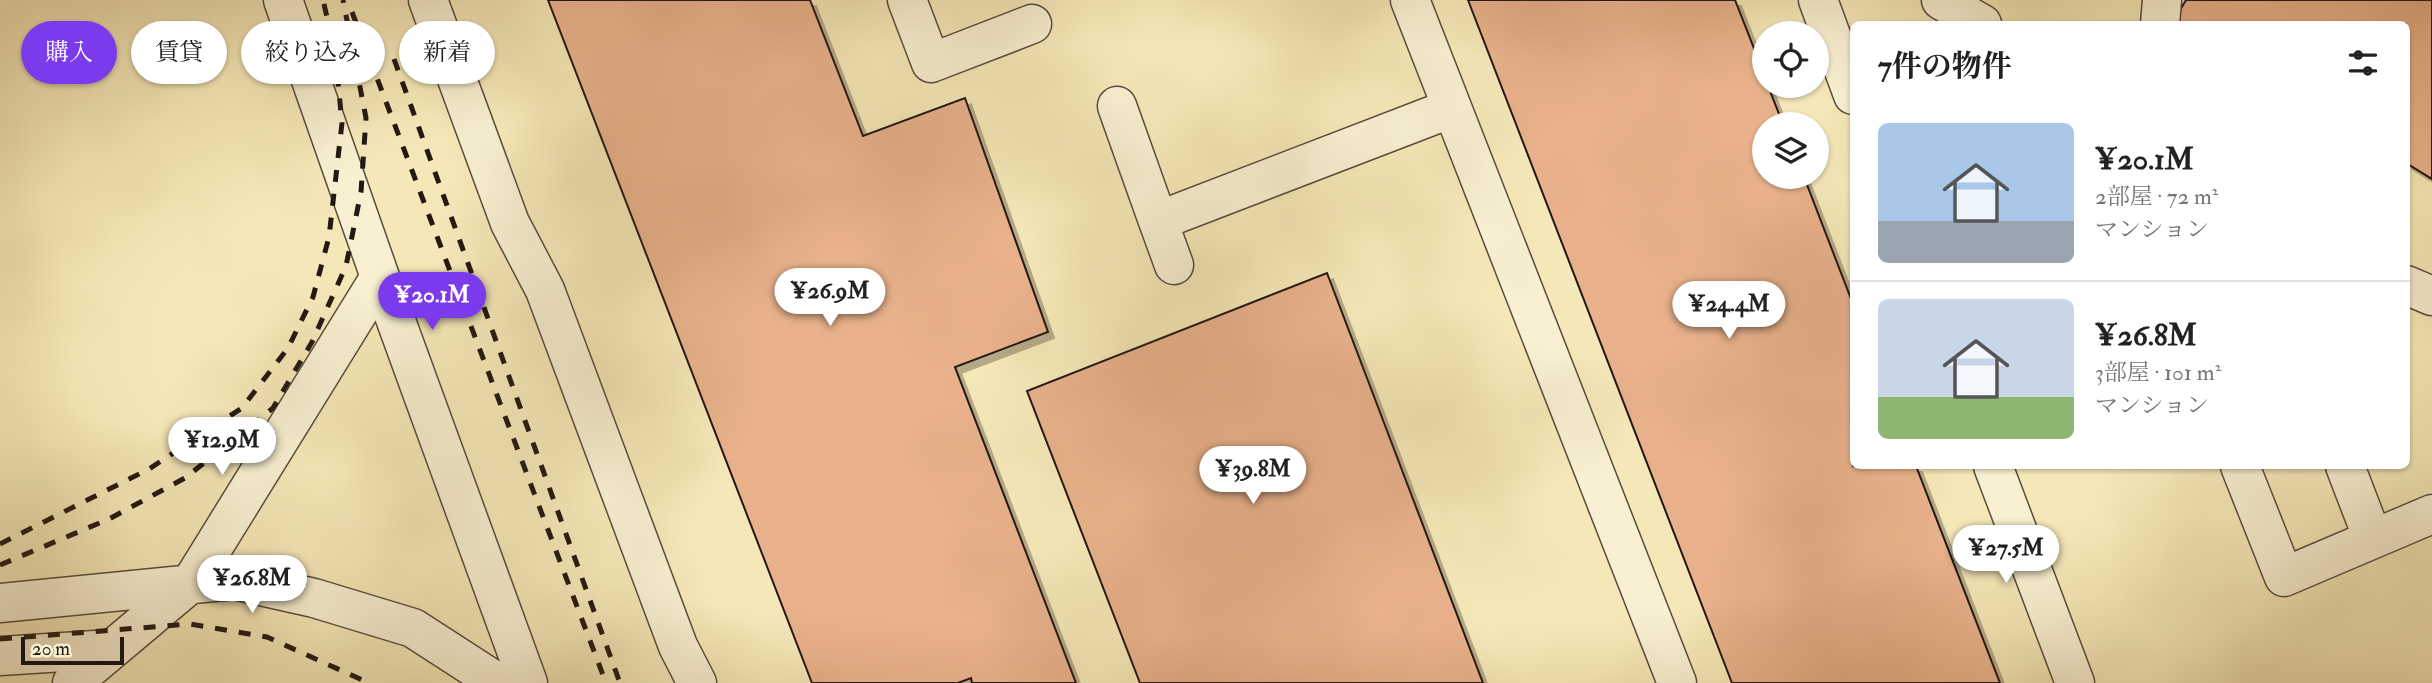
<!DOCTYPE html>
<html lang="ja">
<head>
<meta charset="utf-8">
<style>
	body { margin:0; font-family:"IM FELL Double Pica","Noto Serif JP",serif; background:#f2f2f2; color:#222; height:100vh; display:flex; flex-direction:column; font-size:26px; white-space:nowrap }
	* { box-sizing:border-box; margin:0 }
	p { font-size:23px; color:#767676 }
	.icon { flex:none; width:38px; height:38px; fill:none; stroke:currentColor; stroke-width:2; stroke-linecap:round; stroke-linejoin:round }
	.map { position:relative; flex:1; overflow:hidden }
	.sheet { position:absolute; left:1850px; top:21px; width:560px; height:448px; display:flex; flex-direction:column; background:#fff; border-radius:10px; box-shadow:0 2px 5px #0004 }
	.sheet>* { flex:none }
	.top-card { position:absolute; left:21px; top:21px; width:665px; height:63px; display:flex; gap:14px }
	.fabs { position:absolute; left:1752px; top:21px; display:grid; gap:14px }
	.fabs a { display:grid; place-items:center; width:77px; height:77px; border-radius:50%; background:#fff; box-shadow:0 2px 5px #0004; font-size:35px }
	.scale { position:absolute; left:21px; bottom:18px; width:103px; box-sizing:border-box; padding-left:7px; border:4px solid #231812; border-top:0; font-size:19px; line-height:24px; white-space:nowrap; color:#231812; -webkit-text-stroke:5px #f8f0d1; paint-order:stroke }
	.price { position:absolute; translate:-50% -60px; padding:0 16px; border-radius:24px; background:#fff; color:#222; font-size:23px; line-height:46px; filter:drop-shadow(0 2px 4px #0008) }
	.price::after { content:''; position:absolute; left:50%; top:42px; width:21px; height:16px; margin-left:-10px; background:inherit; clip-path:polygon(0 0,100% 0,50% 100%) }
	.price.current { background:#7c3aed; color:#fff }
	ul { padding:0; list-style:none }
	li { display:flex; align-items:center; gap:21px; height:175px; padding:0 28px }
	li+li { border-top:2px solid #e0e0e0 }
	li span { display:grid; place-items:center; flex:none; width:196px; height:140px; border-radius:10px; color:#555 }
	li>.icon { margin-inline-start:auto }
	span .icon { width:84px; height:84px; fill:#fffc; stroke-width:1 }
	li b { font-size:30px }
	h2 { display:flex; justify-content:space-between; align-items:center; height:84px; padding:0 28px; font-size:30px }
	.chip { padding:0 24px; border-radius:32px; background:#fff; box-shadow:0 2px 5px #0004; font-size:24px; line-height:63px }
	.chip.current { background:#7c3aed; color:#fff }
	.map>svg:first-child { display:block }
</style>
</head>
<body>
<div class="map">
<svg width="2432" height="683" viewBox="0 0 2432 683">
	<defs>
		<filter id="shadow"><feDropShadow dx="6" dy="6" stdDeviation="0" flood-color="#0004"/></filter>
	</defs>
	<rect width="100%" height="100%" fill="#f5e8b8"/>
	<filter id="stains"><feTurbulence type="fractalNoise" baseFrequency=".00286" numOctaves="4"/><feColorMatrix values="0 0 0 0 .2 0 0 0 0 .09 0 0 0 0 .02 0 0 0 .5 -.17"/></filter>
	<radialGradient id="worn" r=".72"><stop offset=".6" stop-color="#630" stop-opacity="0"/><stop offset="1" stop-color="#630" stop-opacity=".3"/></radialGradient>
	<!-- building -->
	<path fill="#e8b18b" stroke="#231812" stroke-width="2" filter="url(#shadow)" d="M548 0H810L863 136 965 98 1048 332 955 367 1076 683H972L971 678 958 683H812Z
		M1468 0H1735L1764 74V86H1768L1783 124H1764V177H1804L1853 304V466H1916L2000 683H1732Z
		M2186 0H2432V179L2406 163V24H2178L2173 22Z
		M1327 273 1483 683H1140L1027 391Z"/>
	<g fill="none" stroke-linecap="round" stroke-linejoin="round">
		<!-- minor casing -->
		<g stroke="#584c3c" stroke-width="41">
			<path id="minor" d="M283 0 380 277 528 683
				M428 0 510 223 545 290 678 646 697 683
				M907 0 931 63 1032 24
				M1410 0 1677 683
				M1818 0 1853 95
				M1941 0 1982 24
				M2160 24 2162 0
				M1117 106 1158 221 1452 108
				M1158 221 1174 265
				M2406 285 2432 296
				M1993 466 2075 683
				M2240 466 2284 577 2432 514
				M2345 466 2373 539
				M0 603 234 580 314 598 413 628 498 683
				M0 656 111 649
				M72 683 191 583 380 277"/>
		</g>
		<!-- minor -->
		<use href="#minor" stroke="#f8f0d1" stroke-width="38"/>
		<!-- rail -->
		<path stroke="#231812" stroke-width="5" stroke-dasharray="12 12" stroke-linecap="butt" d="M352 12 606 683
			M394 59 620 683
			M0 544 149 469 242 408 288 348 313 297 329 237 342 123 335 51 323 0
			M0 565 109 519 185 478 273 408 312 342 346 266 361 192 366 118 343 0
			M0 639 190 624 267 637 369 683"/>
	</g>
	<rect width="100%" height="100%" filter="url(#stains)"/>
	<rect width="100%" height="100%" fill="url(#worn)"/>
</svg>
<div class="fabs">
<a><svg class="icon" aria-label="locate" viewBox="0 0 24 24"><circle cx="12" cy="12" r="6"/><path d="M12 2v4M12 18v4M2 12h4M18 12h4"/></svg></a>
<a><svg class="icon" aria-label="layers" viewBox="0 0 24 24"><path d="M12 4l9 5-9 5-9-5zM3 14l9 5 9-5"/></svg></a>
</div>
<div class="scale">20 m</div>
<b class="price" style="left:830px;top:328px">¥26.9M</b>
<b class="price current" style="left:432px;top:332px">¥20.1M</b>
<b class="price" style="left:1729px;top:341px">¥24.4M</b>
<b class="price" style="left:222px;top:477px">¥12.9M</b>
<b class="price" style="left:1253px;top:506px">¥39.8M</b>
<b class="price" style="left:2006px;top:585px">¥27.5M</b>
<b class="price" style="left:252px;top:615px">¥26.8M</b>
<div class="top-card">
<a class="chip current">購入</a>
<a class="chip">賃貸</a>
<a class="chip">絞り込み</a>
<a class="chip">新着</a>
</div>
<section class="sheet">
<h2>7件の物件<svg class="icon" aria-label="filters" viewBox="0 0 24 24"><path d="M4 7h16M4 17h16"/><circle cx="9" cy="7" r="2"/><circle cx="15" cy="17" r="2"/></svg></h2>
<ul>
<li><span style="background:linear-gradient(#a9c7e8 70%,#9aa5b1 0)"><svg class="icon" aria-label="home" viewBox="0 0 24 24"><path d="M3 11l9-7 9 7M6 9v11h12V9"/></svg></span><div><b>¥20.1M</b><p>2部屋 · 72 m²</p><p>マンション</p></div></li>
<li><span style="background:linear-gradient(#c9d6e8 70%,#8fb573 0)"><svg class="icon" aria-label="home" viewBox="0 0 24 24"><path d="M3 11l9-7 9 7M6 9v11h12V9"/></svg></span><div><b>¥26.8M</b><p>3部屋 · 101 m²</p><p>マンション</p></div></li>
</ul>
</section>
</div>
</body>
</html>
